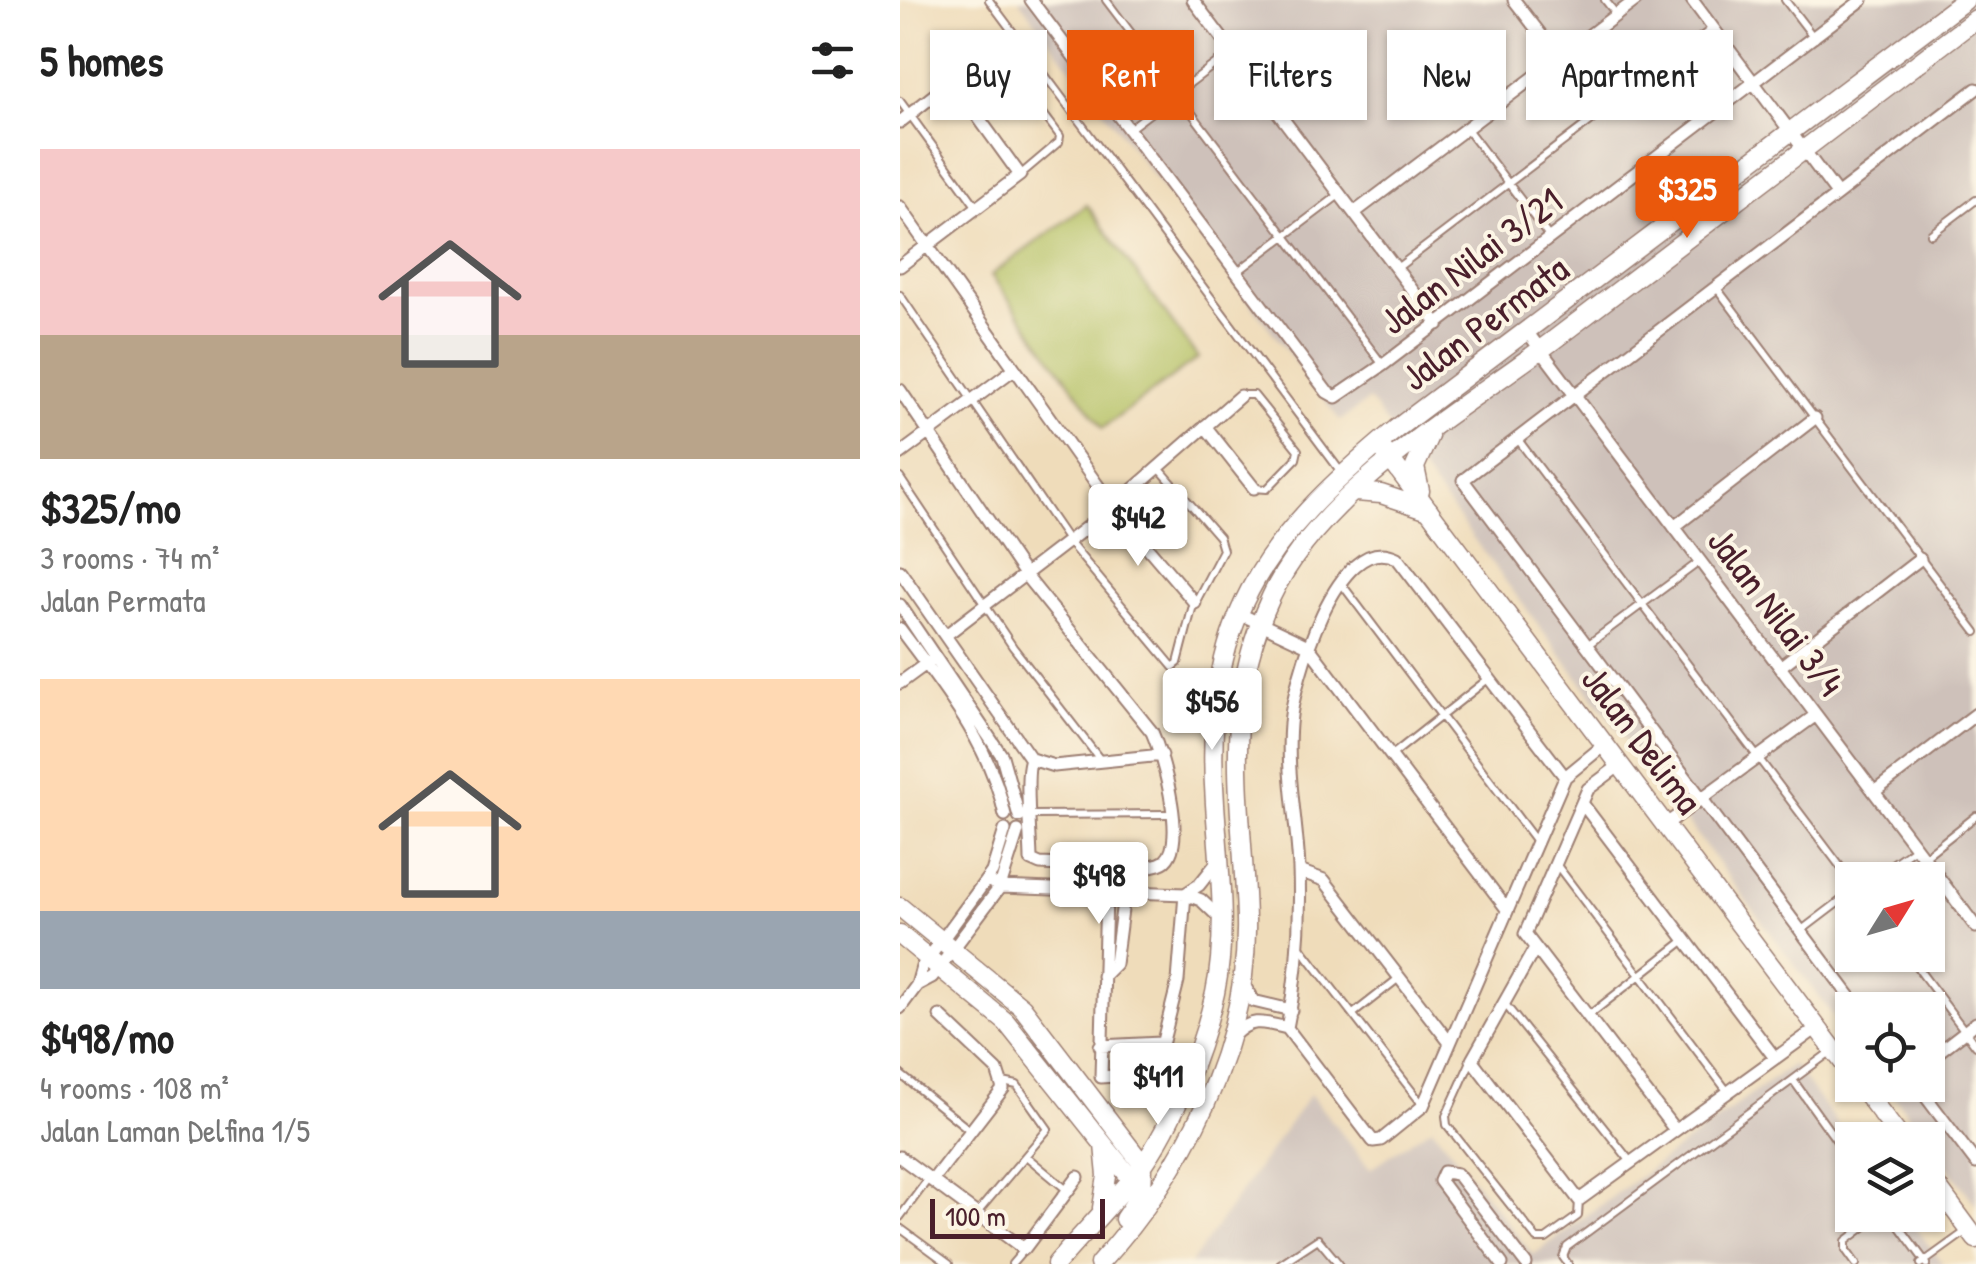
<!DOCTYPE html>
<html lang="en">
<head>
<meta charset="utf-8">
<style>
	body { margin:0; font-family:"Patrick Hand",sans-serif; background:#f6f6f6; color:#222; height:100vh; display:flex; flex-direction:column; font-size:38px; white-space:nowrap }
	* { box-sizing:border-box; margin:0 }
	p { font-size:32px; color:#767676 }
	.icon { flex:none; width:55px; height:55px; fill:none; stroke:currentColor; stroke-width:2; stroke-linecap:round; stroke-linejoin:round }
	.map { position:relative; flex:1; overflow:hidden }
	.side { display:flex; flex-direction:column; background:#fff; width:900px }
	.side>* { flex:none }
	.guide { position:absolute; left:30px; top:30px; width:895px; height:90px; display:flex; gap:20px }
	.needle { width:65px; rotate:53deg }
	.tools { position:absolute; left:935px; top:862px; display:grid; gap:20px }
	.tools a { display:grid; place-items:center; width:110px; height:110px; border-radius:0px; background:#fff; box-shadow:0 2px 8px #0004; font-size:50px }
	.scale { position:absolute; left:30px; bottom:25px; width:175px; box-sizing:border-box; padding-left:10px; border:5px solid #4a1f2b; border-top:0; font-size:28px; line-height:35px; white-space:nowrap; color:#4a1f2b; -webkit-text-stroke:8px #fcf5e5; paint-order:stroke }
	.price { position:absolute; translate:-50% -85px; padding:0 22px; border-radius:10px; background:#fff; color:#222; font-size:32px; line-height:65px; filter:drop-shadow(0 2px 5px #0008) }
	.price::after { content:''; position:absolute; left:50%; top:60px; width:30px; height:22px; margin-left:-15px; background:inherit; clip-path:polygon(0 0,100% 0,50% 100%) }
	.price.current { background:#ea580c; color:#fff }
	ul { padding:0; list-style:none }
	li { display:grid; align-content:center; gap:20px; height:530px; padding:0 40px }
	li span { display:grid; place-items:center; height:310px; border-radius:0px; color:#555 }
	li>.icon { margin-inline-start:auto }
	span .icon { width:180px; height:180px; fill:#fffc; stroke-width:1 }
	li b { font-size:42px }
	h2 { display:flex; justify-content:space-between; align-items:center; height:120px; padding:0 40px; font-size:42px }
	.chip { padding:0 35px; border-radius:0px; background:#fff; box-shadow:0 2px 8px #0004; font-size:35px; line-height:90px }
	.chip.current { background:#ea580c; color:#fff }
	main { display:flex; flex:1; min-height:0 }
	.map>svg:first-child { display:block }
</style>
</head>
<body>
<main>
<section class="side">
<h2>5 homes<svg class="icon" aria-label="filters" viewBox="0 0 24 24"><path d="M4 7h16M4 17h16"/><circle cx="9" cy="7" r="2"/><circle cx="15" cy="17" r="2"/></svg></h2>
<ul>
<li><span style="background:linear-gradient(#f6c9c9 60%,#b9a48a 0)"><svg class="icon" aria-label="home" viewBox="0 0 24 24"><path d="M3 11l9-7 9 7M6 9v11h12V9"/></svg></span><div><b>$325/mo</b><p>3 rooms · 74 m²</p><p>Jalan Permata</p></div></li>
<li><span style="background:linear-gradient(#ffd9b3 75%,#9aa5b1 0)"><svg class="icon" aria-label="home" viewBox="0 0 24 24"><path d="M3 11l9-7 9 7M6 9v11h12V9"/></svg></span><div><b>$498/mo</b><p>4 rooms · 108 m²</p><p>Jalan Laman Delfina 1/5</p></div></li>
</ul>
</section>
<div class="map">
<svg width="1076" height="1264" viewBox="0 0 1076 1264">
	<rect width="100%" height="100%" fill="#fcf5e5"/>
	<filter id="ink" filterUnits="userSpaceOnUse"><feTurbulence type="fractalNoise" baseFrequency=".01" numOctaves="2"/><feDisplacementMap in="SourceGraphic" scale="20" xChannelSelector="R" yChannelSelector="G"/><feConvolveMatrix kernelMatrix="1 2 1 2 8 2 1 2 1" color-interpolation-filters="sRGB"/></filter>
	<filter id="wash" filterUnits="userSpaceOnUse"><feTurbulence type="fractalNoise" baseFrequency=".0048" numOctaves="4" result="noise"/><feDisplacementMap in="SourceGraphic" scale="40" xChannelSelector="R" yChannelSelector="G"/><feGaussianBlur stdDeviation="2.25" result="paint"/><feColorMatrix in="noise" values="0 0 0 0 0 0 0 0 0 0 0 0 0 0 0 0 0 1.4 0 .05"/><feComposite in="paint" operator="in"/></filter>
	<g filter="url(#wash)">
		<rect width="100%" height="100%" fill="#efdcba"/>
		<!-- industrial -->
		<path fill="#cec1ba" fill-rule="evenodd" d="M119 0H1076V1205L986 1085H1028V1010H952V1041L469 400 440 421ZM952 880H1028V955H952Z
			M893 1064 952 1144V1215H1006L1043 1264H290L410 1094 470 1169 532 1127 633 1255Z"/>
		<!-- green -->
		<path fill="#b3c062" stroke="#7e7046" stroke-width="2.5" d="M187 205 298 358 203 428 91 275Z"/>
	</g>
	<g filter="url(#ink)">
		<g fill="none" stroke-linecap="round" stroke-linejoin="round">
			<!-- lane casing -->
			<g stroke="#9c7e72" stroke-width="10">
				<path id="lane" d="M89 0 441 472
					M206 0 483 365
					M705 0 716 14
					M885 0 915 39
					M53 80 95 49 160 136 159 142 120 175
					M0 101 76 206
					M229 129 331 52
					M567 129 650 238
					M1031 234 1076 200
					M497 268 813 28
					M337 272 439 195
					M816 287 1076 632
					M0 295 169 542 273 667 278 663 292 609 323 550 319 537 259 468
					M341 395H354L398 450 396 459 367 489 354 488
					M616 437 952 882
					M0 478 113 647 202 762
					M441 583 635 840
					M686 646 799 562
					M492 755 588 679
					M132 815 272 814
					M1024 857 1076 816
					M656 864 828 1092
					M969 880 1015 848
					M902 930 952 892
					M398 944 522 1104
					M1008 955 1076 1046
					M605 1004 731 1162
					M453 1014 499 978
					M688 1016 785 940
					M571 1061 546 1116 547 1125 637 1239H646L678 1216 679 1200
					M0 1074 72 1132
					M893 1080 952 1162
					M126 1156 167 1190
					M77 1213 148 1129 117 1085 103 1082
					M991 1215 1027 1264
					M0 1217 29 1178
					M0 1228 49 1264
					M112 1264 124 1250
					M380 1264 418 1239 439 1264
					M668 1264 663 1257 667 1247 933 1050
					M956 1264 946 1250V1241L980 1215
					M1021 1264 1068 1230"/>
			</g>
			<!-- street casing -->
			<g stroke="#9c7e72" stroke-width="15">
				<path id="street" d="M131 0 427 392 436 397 483 365 962 0
					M293 0 538 324
					M614 0 659 58
					M792 0 937 194
					M0 122 52 81 120 175 0 266
					M0 207 213 507 295 603
					M454 213 736 0
					M628 333 1076 927
					M0 390 126 576 252 732C262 755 292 855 259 864 228 873 174 865 140 864L131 860C131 839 124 773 131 759L154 766 262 755
					M305 426 354 488
					M0 454 114 369
					M774 527 915 418
					M0 571 131 759
					M0 605 102 756 119 816
					M338 613 408 646 606 908
					M0 629C43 687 90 743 105 815
					M46 635 213 507 340 396
					M880 667 1020 559
					M0 683 30 661
					M720 765 688 789 625 934 775 1130
					M665 777 497 558C437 528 393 683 390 724 386 772 397 821 399 869 401 921 397 977 387 1028L473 1141 481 1140 523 1106 665 777 704 745
					M974 792 1076 714
					M682 803 875 1058
					M765 825 916 715
					M399 871 424 880 550 1043
					M87 880 100 887 285 894 301 900 322 920
					M206 894 201 1077 255 1073 278 981 285 894
					M285 894 299 885 319 860
					M635 948 572 1060 679 1200 917 1028
					M203 976 215 964 224 894
					M342 981 353 1001 391 1010
					M17 985 32 977 100 887 118 831
					M0 1008 17 985 22 967 92 872 105 830
					M960 1010 563 480 1076 89
					M333 1036C351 1017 363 1022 387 1028
					M200 1046 261 1043
					M1028 1060 1076 1023
					M1017 1085 1076 1163
					M973 1102 995 1085
					M0 1157 124 1249 178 1177
					M32 1181 103 1089 97 1070 40 1016
					M602 1264 540 1181 544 1172 557 1174 626 1264"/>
			</g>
			<!-- secondary casing -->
			<g stroke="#9c7e72" stroke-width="21">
				<path id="secondary" d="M485 452 952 1074
					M520 491 515 467 529 436
					M456 492 481 494 529 510
					M0 907 122 1007 243 1165
					M0 935 106 1022 232 1180
					M960 1085 1002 1140
					M1028 1174 1076 1239
					M202 1208 207 1176 204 1145
					M224 1219 242 1192 243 1166
					M156 1264C181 1235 208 1208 232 1179 270 1135 302 1050 315 993 328 931 319 866 315 804 302 621 361 541 496 429L1065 0
					M199 1264C283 1172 349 1047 346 919 343 802 319 709 371 597 422 488 565 408 659 336 798 231 937 125 1076 19"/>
			</g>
			<!-- lane -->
			<use href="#lane" stroke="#fff" stroke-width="6"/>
			<!-- street -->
			<use href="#street" stroke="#fff" stroke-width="11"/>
			<!-- secondary -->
			<use href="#secondary" stroke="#fff" stroke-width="18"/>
		</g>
	</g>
	<g text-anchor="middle" stroke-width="8" stroke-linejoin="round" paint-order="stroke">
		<!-- street labels -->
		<g font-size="38" fill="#4a1f2b" stroke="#fcf5e5">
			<text transform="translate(571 261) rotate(-37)" y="13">Jalan Nilai 3/21</text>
			<text transform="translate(585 323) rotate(-37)" y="13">Jalan Permata</text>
			<text transform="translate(876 612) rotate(53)" y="13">Jalan Nilai 3/4</text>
			<text transform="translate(742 740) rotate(53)" y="13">Jalan Delima</text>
		</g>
	</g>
</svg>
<div class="tools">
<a><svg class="needle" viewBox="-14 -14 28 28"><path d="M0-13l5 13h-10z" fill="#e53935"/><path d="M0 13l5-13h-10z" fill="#767676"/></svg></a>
<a><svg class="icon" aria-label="locate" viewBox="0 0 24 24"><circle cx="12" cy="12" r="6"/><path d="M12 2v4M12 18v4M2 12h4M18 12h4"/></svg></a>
<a><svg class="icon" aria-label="layers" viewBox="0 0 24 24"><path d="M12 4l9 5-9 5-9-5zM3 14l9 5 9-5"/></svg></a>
</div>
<div class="scale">100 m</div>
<b class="price current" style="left:787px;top:241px">$325</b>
<b class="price" style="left:238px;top:569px">$442</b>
<b class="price" style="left:312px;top:753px">$456</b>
<b class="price" style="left:199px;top:927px">$498</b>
<b class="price" style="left:258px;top:1128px">$411</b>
<div class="guide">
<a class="chip">Buy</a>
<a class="chip current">Rent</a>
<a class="chip">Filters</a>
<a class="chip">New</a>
<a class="chip">Apartment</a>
</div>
</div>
</main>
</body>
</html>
